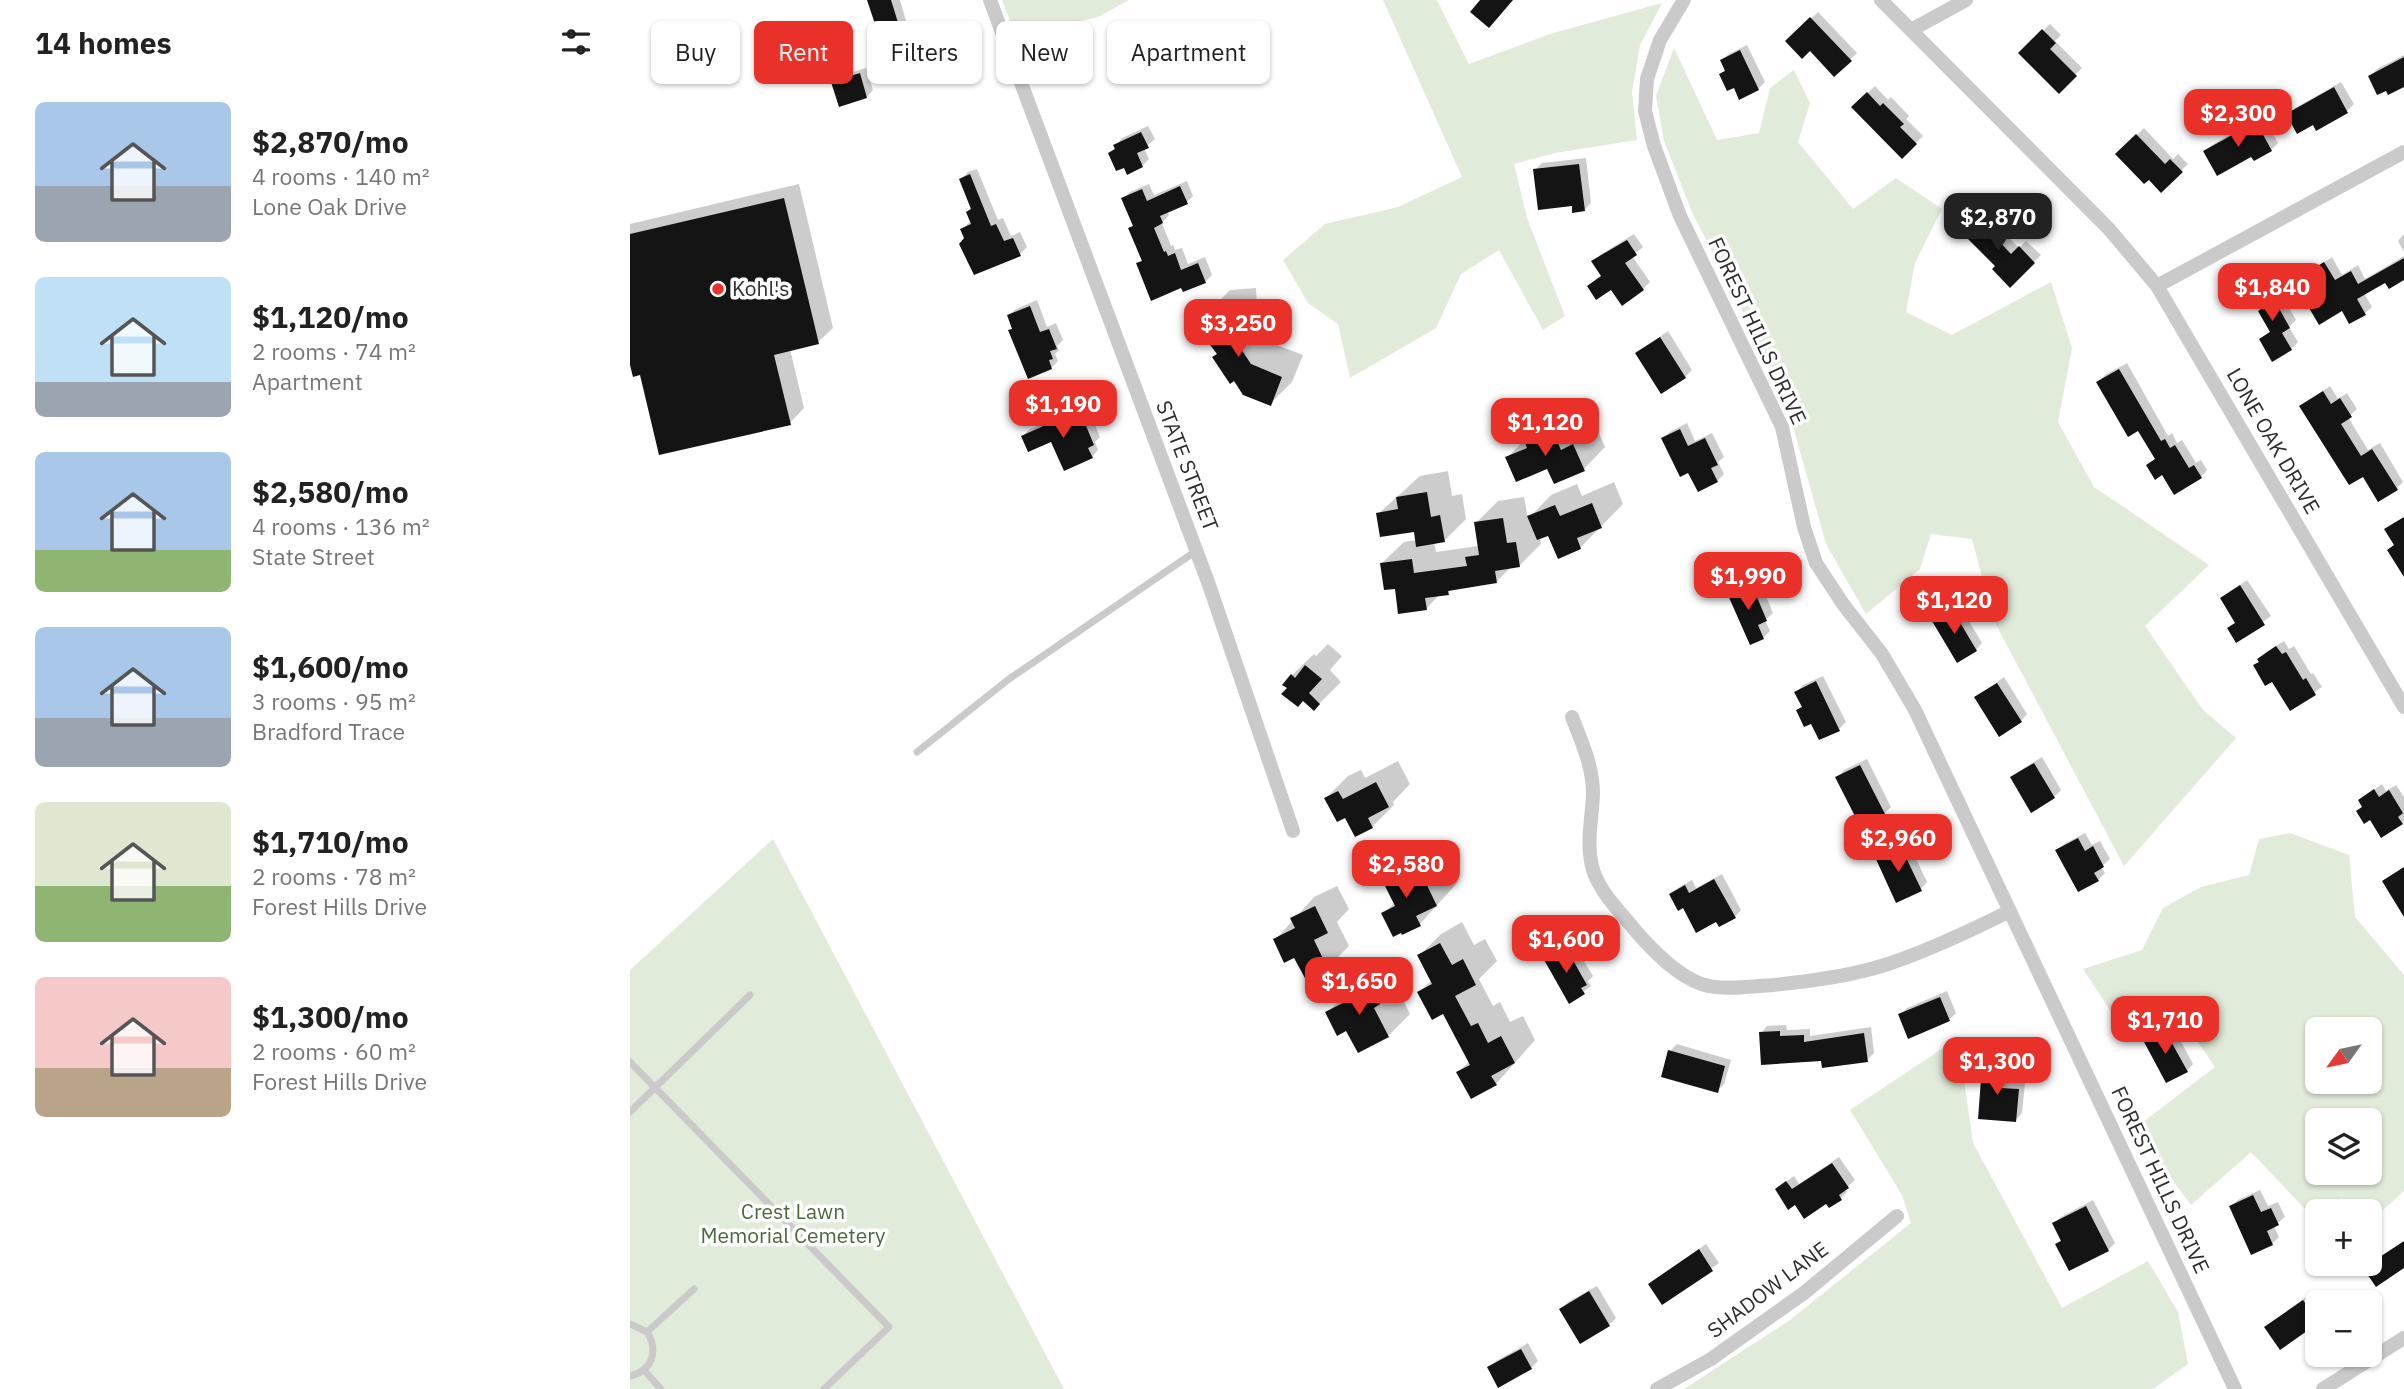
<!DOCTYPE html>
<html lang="en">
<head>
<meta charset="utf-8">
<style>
	body { margin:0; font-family:"IBM Plex Sans",sans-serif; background:#f2f2f2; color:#222; height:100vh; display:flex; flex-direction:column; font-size:26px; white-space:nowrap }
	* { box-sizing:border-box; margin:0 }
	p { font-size:23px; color:#767676 }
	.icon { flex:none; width:38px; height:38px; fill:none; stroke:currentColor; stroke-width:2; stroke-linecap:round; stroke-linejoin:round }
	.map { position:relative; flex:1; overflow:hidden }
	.details { display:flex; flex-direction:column; background:#fff; width:630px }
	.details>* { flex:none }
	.top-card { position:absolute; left:21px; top:21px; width:665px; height:63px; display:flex; gap:14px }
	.needle { width:46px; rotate:237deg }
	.controls { position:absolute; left:1675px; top:1017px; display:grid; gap:14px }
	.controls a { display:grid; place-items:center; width:77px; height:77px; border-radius:10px; background:#fff; box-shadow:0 2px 5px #0004; font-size:35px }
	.price { position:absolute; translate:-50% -60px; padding:0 16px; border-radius:14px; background:#ea3129; color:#fff; font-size:23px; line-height:46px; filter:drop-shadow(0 2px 4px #0008) }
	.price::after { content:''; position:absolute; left:50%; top:42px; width:21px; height:16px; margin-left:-10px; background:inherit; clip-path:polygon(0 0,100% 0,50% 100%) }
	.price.current { background:#222; color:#fff }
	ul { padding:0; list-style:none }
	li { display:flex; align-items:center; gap:21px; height:175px; padding:0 35px }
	li span { display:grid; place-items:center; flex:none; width:196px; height:140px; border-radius:10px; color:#555 }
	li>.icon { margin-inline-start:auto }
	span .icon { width:84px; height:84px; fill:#fffc; stroke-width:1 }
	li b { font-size:30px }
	h2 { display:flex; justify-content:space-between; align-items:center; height:84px; padding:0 35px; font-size:30px }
	.pill { padding:0 24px; border-radius:10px; background:#fff; box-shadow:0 2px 5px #0004; font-size:24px; line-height:63px }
	.pill.current { background:#ea3129; color:#fff }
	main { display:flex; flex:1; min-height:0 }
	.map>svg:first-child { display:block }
</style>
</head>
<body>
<main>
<section class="details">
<h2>14 homes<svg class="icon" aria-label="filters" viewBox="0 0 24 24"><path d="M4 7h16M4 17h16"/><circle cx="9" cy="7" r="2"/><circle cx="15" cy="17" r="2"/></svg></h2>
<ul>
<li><span style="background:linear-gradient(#a9c7e8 60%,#9aa5b1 0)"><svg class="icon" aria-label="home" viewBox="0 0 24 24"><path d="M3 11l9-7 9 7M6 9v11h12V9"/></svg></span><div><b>$2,870/mo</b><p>4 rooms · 140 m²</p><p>Lone Oak Drive</p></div></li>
<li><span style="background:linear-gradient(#bfe0f5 75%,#9aa5b1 0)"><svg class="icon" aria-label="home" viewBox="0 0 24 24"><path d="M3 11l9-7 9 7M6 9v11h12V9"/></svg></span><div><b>$1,120/mo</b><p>2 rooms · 74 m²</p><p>Apartment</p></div></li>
<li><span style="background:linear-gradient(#a9c7e8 70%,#8fb573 0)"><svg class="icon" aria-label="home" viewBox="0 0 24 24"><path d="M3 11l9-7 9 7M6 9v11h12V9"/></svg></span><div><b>$2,580/mo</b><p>4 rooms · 136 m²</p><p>State Street</p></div></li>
<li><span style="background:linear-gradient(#a9c7e8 65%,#9aa5b1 0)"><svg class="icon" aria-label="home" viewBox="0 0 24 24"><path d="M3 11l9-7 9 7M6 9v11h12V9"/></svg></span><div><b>$1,600/mo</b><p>3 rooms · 95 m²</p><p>Bradford Trace</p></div></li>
<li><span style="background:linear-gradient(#dfe7d0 60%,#8fb573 0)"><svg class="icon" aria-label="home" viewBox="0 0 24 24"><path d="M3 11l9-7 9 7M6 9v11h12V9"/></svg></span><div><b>$1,710/mo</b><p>2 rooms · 78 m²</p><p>Forest Hills Drive</p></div></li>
<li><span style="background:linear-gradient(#f6c9c9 65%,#b9a48a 0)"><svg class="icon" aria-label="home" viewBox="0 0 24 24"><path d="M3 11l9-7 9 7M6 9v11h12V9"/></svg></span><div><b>$1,300/mo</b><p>2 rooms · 60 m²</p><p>Forest Hills Drive</p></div></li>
</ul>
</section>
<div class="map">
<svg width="1774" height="1389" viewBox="0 0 1774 1389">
	<rect width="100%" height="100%" fill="#fff"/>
	<!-- green -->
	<path fill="#e1ebda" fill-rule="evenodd" d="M372 0H499L468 17 391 36 384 31Z
		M753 0H807L839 64 920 34 1032 3 1010 45 1002 92 1007 140 925 153 884 164 897 218 935 316 913 330 869 250 831 274 806 328 720 378 708 324 678 303 653 260 695 224 768 207 832 177Z
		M1044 48 1087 140 1129 133 1140 88 1164 70 1180 103 1168 142 1223 209 1266 178 1312 209 1285 263 1276 312 1322 335 1421 282 1442 348 1428 422 1464 487 1579 565 1515 626 1573 710 1606 738 1494 866 1363 619 1342 539 1301 534 1290 569 1236 614 1196 544 1154 394 1062 212 1034 141 1026 96Z
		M1660 833 1719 855 1725 917 1774 975V1191L1744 1218 1740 1216V1211H1732L1712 1198 1676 1210 1621 1152 1561 1205 1504 1129 1585 1067 1544 1007 1491 1027 1453 969 1512 950 1533 908 1571 887 1619 875 1629 839ZM1740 1029V1082H1687V1029ZM1740 1120V1172H1687V1120Z
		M143 839 434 1389H0V970Z
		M1328 1038 1343 1143 1432 1308 1518 1261 1548 1312 1558 1364 1523 1389H1054L1160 1320 1281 1223 1272 1195 1220 1110Z"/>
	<!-- shadow -->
	<path fill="#0003" d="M239 0H270L276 21 269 27Z
		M1188 12 1227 53 1204 75 1180 49 1157 41Z
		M1420 24 1431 35 1425 41 1452 68 1429 91 1391 53Z
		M1117 45 1135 82 1128 89 1110 97 1104 85 1091 74 1096 69 1092 60 1099 54Z
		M1774 55V85L1759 93 1740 76 1747 69Z
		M236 68 243 90 237 97 203 83 210 76Z
		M1711 82 1724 104 1717 111 1686 129 1683 123 1658 114 1665 108Z
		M1245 86 1258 100 1261 97 1279 116 1276 119 1293 136 1272 157 1224 107Z
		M1633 116 1648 143 1641 150 1622 154 1575 152 1582 145Z
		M518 126 525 139 514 148 519 159 512 166 495 165 480 154 492 138Z
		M1514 128 1543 159 1548 154 1558 164 1531 190 1519 178 1487 154Z
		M956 158 961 203 954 210 943 204 905 170 912 163Z
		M347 169 368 220 373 218 381 236 390 232 397 247 390 254 336 238 332 229 341 221 338 212 342 207 331 179 338 172Z
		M557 181 563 196 557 202 537 211 539 215 532 223 541 246 543 245 545 250 552 248 558 264 575 257 582 275 575 282 552 286 508 264 513 259 500 229 504 225 493 199 500 192 519 184 524 195Z
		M169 184 203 328 188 342 160 349 174 408 160 423 11 373 0 357V224Z
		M1352 210 1389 248 1396 241 1411 255 1380 285 1367 266 1332 230Z
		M1004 234 1013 247 1002 256 1020 282 1013 289 973 275 963 262 970 255Z
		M1774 234V252L1768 241Z
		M1774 256V278L1759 286 1756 281 1734 293 1742 307 1735 313 1677 301 1689 292 1678 273 1702 257 1712 275 1728 265 1735 279Z
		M1646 278 1655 293 1652 296 1666 320 1659 327 1668 342 1661 349 1631 339 1641 330 1633 309 1624 293Z
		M626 288 628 320 642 343 673 355 662 382 640 404 588 354 578 312 600 290Z
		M407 300 417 327 426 323 433 340 427 346 429 350 425 354 428 361 421 368 380 331 384 327 379 315 386 309Z
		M1038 331 1062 370 1055 377 1007 353Z
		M1497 363 1538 436 1542 433 1547 443 1552 440 1566 463 1571 460 1577 470 1571 477 1532 473 1518 465 1526 458 1509 428 1469 382 1475 375Z
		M1700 386 1708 399 1717 393 1727 409 1718 417 1738 450 1750 443 1773 482 1766 489 1671 406Z
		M942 405 953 429 965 424 975 447 954 469 918 466 877 458 917 416Z
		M452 407 456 418 461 415 470 437 465 442 468 450 462 457 422 440 393 436 400 429Z
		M1057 423 1065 441 1082 433 1094 457 1088 462 1094 474 1087 481 1059 470 1033 438 1040 432Z
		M818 471 822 496 832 494 836 519 814 541 804 542 806 552 848 546 846 523 868 501 894 497 898 519 921 495 947 484 952 496 984 482 993 504 950 548 919 533 910 537 911 544 889 566 881 567 866 582 823 588 818 593 810 594 796 609 766 587 752 563 774 542 787 540 785 530 748 514 790 476Z
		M1128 577 1143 613 1135 620 1140 631 1133 638 1099 593 1106 587Z
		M1617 580 1641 616 1607 640 1599 628 1607 621 1592 598Z
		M1329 604 1352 643 1346 650 1304 622Z
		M1654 641 1659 649 1664 646 1681 674 1683 673 1692 687 1661 709 1642 679 1625 666 1636 652Z
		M698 644 712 656 700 670 711 682 684 709 659 688 662 675 684 654 686 656Z
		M1193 676 1216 722 1209 729 1182 722 1168 711 1173 706 1167 692 1173 685Z
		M1374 677 1397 714 1391 721 1346 697Z
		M1412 757 1431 790 1424 797 1382 778 1389 771Z
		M1237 759 1261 807 1254 814 1208 777 1214 770Z
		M768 761 780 784 763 802 764 805 742 827 716 816 696 798 718 776 731 770 735 778Z
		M1752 784 1756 791 1766 785 1774 797V821L1772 823 1740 817 1728 811 1733 805 1730 800Z
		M1455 833 1462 845 1470 841 1480 859 1471 867 1475 873 1468 880 1428 851 1434 844Z
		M1277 840 1297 882 1291 889 1247 858 1254 851Z
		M799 842 807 858 814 855 828 882 790 924 754 913 765 902 752 876 774 854Z
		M1092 874 1111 910 1105 917 1087 919 1053 906 1041 894 1048 888 1062 880 1066 888Z
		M707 886 719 909 707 922 719 946 697 968 665 955 645 940 684 897Z
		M832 922 844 945 855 939 867 961 849 979 863 1006 870 1002 880 1022 893 1016 905 1040 866 1084 828 1072 840 1061 814 1012 789 992 802 980 789 956 811 934Z
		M937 943 942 952 947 950 963 976 958 981 961 986 940 1002 915 958Z
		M758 957 771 981 766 986 780 1014 758 1036 729 1051 717 1029 697 1013 717 993 715 989 737 967Z
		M1317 991 1326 1013 1319 1020 1270 1015 1277 1008Z
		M1541 1023 1563 1064 1557 1071 1515 1040 1522 1034Z
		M1156 1025 1157 1030 1180 1029V1036L1241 1027 1244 1053 1237 1060H1192L1131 1033 1137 1026Z
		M1047 1044 1101 1060 1094 1084 1087 1091 1040 1051Z
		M1361 1060 1378 1061 1376 1082 1395 1083 1392 1113 1386 1120 1354 1067Z
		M1209 1157 1225 1180 1215 1189 1217 1192 1211 1198 1197 1201 1174 1216 1154 1183 1164 1176 1169 1184Z
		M1630 1190 1638 1206 1648 1202 1655 1217 1644 1226 1649 1237 1642 1244 1601 1207 1608 1200Z
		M1463 1200 1485 1243 1478 1250 1427 1244 1432 1239 1424 1223 1431 1217Z
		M1076 1244 1089 1263 1033 1303 1020 1284Z
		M967 1286 986 1318 979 1325 931 1309 938 1302Z
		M1680 1294 1687 1304V1322L1636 1327Z
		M898 1343 908 1361 901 1368H859L866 1361Z"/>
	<!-- building -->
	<path fill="#141414" d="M237 0H261L270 29 249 36Z
		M850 0H883L859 28 840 12Z
		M1180 17 1222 61 1204 77 1180 51 1172 59 1155 41Z
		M1412 29 1426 43 1420 49 1447 76 1429 94 1388 53Z
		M1110 50 1129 90 1109 100 1104 88 1097 91 1089 74 1095 71 1090 60Z
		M1774 57V87L1758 95 1756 91 1747 95 1738 76Z
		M230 73 237 98 209 107 201 82Z
		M1704 87 1718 113 1686 131 1683 125 1667 134 1656 114Z
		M1237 92 1250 106 1253 103 1274 124 1270 127 1287 144 1272 159 1221 107Z
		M1626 122 1642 151 1624 161 1621 157 1587 176 1573 151Z
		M511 132 519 148 507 153 513 167 497 175 494 168 486 171 478 153 485 149 483 145Z
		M1506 134 1535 164 1540 159 1553 172 1531 193 1519 180 1514 184 1485 154Z
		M949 164 955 211 942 213V206L908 210 903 169Z
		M340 174 361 226 366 224 374 241 383 238 391 256 344 275 329 244 334 238 330 229 341 224 336 212 341 209 329 179Z
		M550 186 558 204 530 216 533 223 524 228 534 252 536 251 538 256 545 253 551 270 568 263 576 283 553 292 551 288 521 301 506 263 512 261 498 228 503 226 491 198 512 189 517 201Z
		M154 198 189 344 144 355 161 425 29 455 10 375 3 377 0 365V234Z
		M1344 215 1381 254 1389 246 1405 263 1380 288 1362 269 1365 266 1329 230Z
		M997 240 1007 255 995 263 1014 290 992 306 981 290 966 300 957 286 971 276 961 261Z
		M1774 258V280L1759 289 1755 283 1727 299 1736 315 1719 324 1712 311 1689 325 1675 301 1688 294 1676 273 1694 262 1705 280 1721 271 1728 284Z
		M1639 283 1650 301 1646 303 1660 328 1652 333 1662 350 1642 362 1629 339 1640 332 1628 311 1631 309 1622 293Z
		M400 306 410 332 419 329 427 349 420 351 423 359 419 360 422 369 398 379 378 330 382 329 377 315Z
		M604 309 607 343 621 364 652 377 641 406 613 395 604 381 600 384 582 357 587 354 578 342 576 311Z
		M1030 337 1056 378 1031 394 1005 353Z
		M1489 369 1531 441 1535 439 1540 448 1545 445 1559 468 1564 465 1572 478 1544 495 1532 475 1525 480 1516 465 1525 459 1508 431 1498 437 1466 382Z
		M1693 391 1701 404 1710 398 1722 417 1711 424 1731 456 1742 449 1768 490 1748 502 1733 477 1719 485 1669 406Z
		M445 412 449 423 454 421 464 445 458 448 463 458 434 471 421 442 398 452 391 436Z
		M920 426 931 450 943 444 955 471 924 484 917 469 886 482 875 457 897 448 893 438Z
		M1050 429 1058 446 1075 438 1088 465 1081 468 1088 482 1068 492 1058 473 1050 477 1031 438Z
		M797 492 801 517 810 515 815 542 786 547 784 532 750 537 746 513 768 509 766 497Z
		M962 503 972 528 947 538 951 549 928 559 918 536 907 540 897 516 925 505 930 516Z
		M1774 517V577L1757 550 1764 545 1754 529Z
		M873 518 877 543 886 542 890 567 865 571 867 583 818 591 819 595 795 598 797 610 768 614 765 589 754 590 750 563 782 559 784 573 837 566 835 557 849 555 844 522Z
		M1121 583 1137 621 1128 625 1134 639 1120 645 1097 593Z
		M1610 585 1635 625 1606 643 1597 628 1605 623 1590 598Z
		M1322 609 1347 651 1327 663 1302 621Z
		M1646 646 1652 654 1656 652 1673 680 1676 678 1686 695 1660 711 1642 682 1635 686 1623 665 1629 662 1627 659Z
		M675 665 692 679 679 693 690 704 684 711 673 701 668 707 651 694 657 688 652 685 661 674 665 678Z
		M1186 681 1210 731 1189 740 1181 724 1174 727 1166 710 1172 707 1164 692Z
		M1367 683 1392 722 1369 737 1344 697Z
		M1404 763 1425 798 1401 813 1380 777Z
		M1230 765 1256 816 1231 828 1205 777Z
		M746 782 759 807 738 818 743 828 725 837 715 818 707 822 694 798 708 791 713 799Z
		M1744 789 1749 797 1759 790 1773 813 1768 817 1773 824 1751 838 1740 820 1734 824 1726 811 1732 807 1728 800Z
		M1448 838 1455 851 1463 846 1474 867 1464 873 1469 881 1448 892 1425 850Z
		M1270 845 1292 891 1266 903 1245 857Z
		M777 862 785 879 792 875 807 906 786 916 791 926 772 935 771 933 763 937 751 913 765 906 750 876Z
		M1774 867V917L1752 881Z
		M1084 879 1106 918 1089 927 1086 922 1066 933 1053 908 1048 911 1039 894 1055 885 1059 893Z
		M685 906 698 933 684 940 698 969 676 980 664 958 654 963 643 939 665 928 660 918Z
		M810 943 822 965 833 959 846 985 825 996 841 1026 848 1023 858 1043 871 1036 885 1063 861 1076 867 1085 841 1099 826 1072 840 1065 813 1014 802 1020 787 992 802 984 787 955Z
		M930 948 935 958 940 955 957 985 951 988 955 994 939 1004 913 958Z
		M736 977 750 1004 744 1008 759 1037 728 1053 716 1031 707 1036 695 1012 719 1000 713 989Z
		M1310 997 1320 1021 1278 1039 1268 1014Z
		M1534 1029 1558 1072 1536 1083 1513 1040Z
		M1150 1031V1036L1174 1035V1042L1234 1033 1238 1062 1192 1068 1191 1061 1131 1065 1129 1032Z
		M1038 1050 1095 1066 1088 1093 1031 1077Z
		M1352 1066 1372 1067 1370 1088 1389 1089 1386 1122 1348 1119Z
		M1202 1163 1219 1188 1209 1195 1212 1200 1199 1208 1196 1204 1174 1219 1165 1205 1158 1210 1145 1189 1156 1181 1162 1189Z
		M1623 1195 1631 1212 1641 1208 1649 1225 1637 1231 1643 1245 1621 1255 1599 1206Z
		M1456 1206 1479 1251 1439 1271 1425 1244 1431 1241 1422 1223Z
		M1774 1241V1268L1746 1287 1733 1268Z
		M1069 1249 1083 1271 1032 1305 1018 1284Z
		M959 1291 980 1326 950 1344 929 1309Z
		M1673 1300 1687 1320V1324L1650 1350 1634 1327Z
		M891 1349 902 1369 868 1388 857 1367Z"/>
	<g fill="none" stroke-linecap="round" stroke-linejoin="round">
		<!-- lane -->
		<path stroke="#cacaca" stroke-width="7" d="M287 752 379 679 566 551
			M0 1062 259 1327 194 1389
			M0 1112 120 995
			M0 1324 17 1332C29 1351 22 1371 0 1376
			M17 1332 64 1289
			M14 1370 31 1389"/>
		<!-- street -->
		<path stroke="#cacaca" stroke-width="14" d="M360 0 578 582 663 831
			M1054 0 1030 40 1017 79 1015 111 1024 146 1050 216 1152 427 1174 527 1186 563 1213 604 1252 654 1285 710 1605 1389
			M1251 0 1479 229 1527 286 1774 707
			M1281 30 1336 0
			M1527 286 1774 152
			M942 717C952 743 963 766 963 794 962 820 955 847 964 873 972 894 990 912 1004 929 1021 949 1052 981 1079 986 1098 990 1123 986 1143 985 1181 981 1221 976 1258 964 1300 950 1340 931 1380 911
			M1027 1389 1081 1359 1174 1293 1267 1216
			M1693 1389 1774 1338"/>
	</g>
	<!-- markers -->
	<circle fill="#ea3129" stroke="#fff" stroke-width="2.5" cx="88" cy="289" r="7"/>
	<g text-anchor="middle" stroke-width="7" stroke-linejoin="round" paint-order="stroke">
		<!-- poi labels -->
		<g font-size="21" fill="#2d2d2d" stroke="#fff" text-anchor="start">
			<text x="102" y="296">Kohl's</text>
		</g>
		<!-- street labels -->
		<g font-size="21" fill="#2d2d2d" stroke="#fff">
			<text transform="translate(1127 331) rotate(65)" y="7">FOREST HILLS DRIVE</text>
			<text transform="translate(1643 441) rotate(60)" y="7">LONE OAK DRIVE</text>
			<text transform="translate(557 466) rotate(69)" y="7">STATE STREET</text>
			<text transform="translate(1530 1180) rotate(65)" y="7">FOREST HILLS DRIVE</text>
			<text transform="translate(1138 1290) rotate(-37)" y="7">SHADOW LANE</text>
		</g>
		<!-- park labels -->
		<g font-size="21" fill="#4a6939" stroke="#fff">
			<text x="163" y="1219">Crest Lawn<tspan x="163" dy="24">Memorial Cemetery</tspan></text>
		</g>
	</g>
</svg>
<div class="controls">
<a><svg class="needle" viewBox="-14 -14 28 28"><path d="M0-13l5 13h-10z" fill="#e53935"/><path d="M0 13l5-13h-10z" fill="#767676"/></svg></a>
<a><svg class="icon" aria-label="layers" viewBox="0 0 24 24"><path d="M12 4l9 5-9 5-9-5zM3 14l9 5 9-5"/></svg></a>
<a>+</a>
<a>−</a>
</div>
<b class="price" style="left:1608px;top:149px">$2,300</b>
<b class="price current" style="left:1368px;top:253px">$2,870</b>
<b class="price" style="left:1642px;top:323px">$1,840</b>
<b class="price" style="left:608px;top:359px">$3,250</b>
<b class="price" style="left:433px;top:440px">$1,190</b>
<b class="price" style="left:915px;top:458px">$1,120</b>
<b class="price" style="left:1118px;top:612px">$1,990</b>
<b class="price" style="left:1324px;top:636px">$1,120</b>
<b class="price" style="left:1268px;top:874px">$2,960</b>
<b class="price" style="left:776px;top:900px">$2,580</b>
<b class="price" style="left:936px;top:975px">$1,600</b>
<b class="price" style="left:729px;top:1017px">$1,650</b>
<b class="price" style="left:1535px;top:1056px">$1,710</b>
<b class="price" style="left:1367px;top:1097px">$1,300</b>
<div class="top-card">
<a class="pill">Buy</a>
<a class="pill current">Rent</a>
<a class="pill">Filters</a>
<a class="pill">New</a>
<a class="pill">Apartment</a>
</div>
</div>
</main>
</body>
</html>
